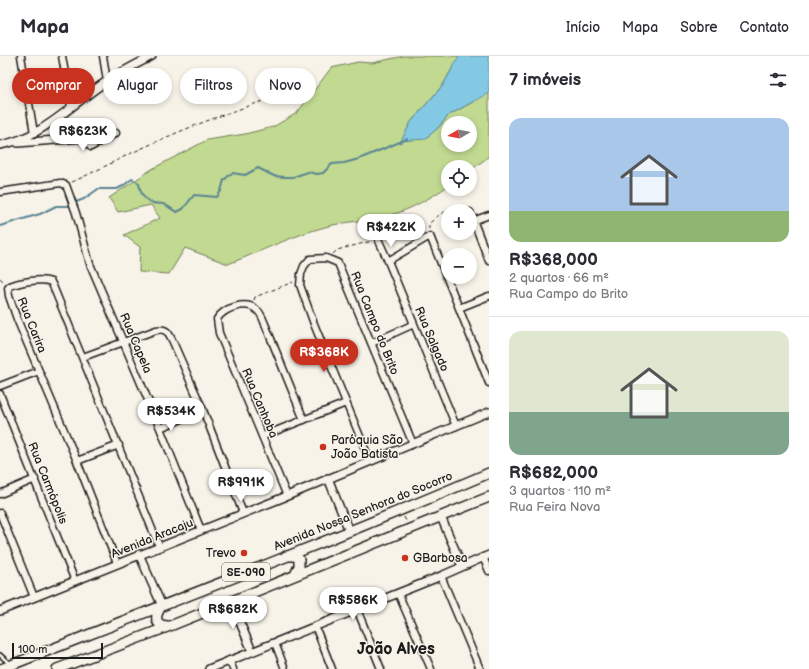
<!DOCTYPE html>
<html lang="pt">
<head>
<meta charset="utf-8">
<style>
	body { margin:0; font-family:"Balsamiq Sans",sans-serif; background:#f2f2f3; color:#2b2b33; height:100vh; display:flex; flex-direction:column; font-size:15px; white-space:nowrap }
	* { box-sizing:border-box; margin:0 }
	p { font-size:13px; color:#7c7c81 }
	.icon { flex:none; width:22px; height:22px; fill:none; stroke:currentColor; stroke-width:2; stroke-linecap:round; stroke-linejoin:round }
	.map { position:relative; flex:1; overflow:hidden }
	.drawer { display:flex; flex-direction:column; background:#fff; width:320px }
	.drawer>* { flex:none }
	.hud { position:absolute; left:12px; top:12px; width:380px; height:36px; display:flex; gap:8px }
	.needle { width:26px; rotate:260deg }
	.buttons { position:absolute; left:441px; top:60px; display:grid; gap:8px }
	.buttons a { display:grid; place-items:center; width:36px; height:36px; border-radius:50%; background:#fff; box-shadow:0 2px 6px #0003; font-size:20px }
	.scale { position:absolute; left:12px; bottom:10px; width:91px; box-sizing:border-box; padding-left:4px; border:2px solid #1c1c1c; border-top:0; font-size:11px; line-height:14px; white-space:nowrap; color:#1c1c1c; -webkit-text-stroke:3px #f7f3e8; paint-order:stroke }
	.price { position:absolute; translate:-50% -34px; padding:0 9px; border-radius:14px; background:#fff; color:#222; font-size:13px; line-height:26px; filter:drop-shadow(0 1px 2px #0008) }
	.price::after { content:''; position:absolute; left:50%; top:24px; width:12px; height:9px; margin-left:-6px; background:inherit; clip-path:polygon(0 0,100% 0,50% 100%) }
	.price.active { background:#c8321e; color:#fff }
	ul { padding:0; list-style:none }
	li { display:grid; align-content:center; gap:8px; height:212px; padding:0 20px }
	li+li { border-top:1px solid #e1e1e2 }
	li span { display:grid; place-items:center; height:124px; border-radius:12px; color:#555 }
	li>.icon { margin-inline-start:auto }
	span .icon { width:72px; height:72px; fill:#fffc; stroke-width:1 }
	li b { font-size:17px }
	h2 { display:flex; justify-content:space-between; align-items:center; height:48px; padding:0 20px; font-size:17px }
	.pill { padding:0 14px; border-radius:18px; background:#fff; box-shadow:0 2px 6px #0003; font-size:14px; line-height:36px }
	.pill.active { background:#c8321e; color:#fff }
	header { display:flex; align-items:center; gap:24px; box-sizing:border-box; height:56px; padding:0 20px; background:#fff; border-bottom:1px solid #e1e1e2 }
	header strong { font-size:19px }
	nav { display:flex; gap:22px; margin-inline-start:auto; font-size:14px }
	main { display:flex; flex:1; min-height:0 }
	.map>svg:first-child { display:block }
</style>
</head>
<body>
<header>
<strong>Mapa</strong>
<nav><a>Início</a><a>Mapa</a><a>Sobre</a><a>Contato</a></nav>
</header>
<main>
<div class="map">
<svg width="489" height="613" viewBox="0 0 489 613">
	<rect width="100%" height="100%" fill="#f7f3e8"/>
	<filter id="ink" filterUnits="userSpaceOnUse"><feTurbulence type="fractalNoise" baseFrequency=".025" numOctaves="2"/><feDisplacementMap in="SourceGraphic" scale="8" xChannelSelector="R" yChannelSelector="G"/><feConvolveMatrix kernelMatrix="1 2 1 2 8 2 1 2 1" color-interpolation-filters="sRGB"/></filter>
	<g filter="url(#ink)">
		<!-- green -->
		<path fill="#c1d990" stroke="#6e7a56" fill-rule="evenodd" d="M404 0H459L443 29 411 66 402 85 437 73 449 59 489 37V99L488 101 470 115V111H448V130C432 141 410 154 391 159 370 165 346 165 325 171 291 180 260 196 228 208L185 192 169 218 139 216 140 191 124 179 160 162 151 149 118 156 109 142 152 113 207 84 245 78 273 71 297 57 331 12 358 6 372 7ZM448 67H470V89H448Z"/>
		<!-- water -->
		<path fill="#83c9e4" stroke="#5a8494" d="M459 0H489V37L449 59 437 73 425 83 401 85 411 66 443 29Z"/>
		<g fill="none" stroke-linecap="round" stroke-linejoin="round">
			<!-- stream -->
			<path stroke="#5a8494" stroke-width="2" d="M76 146 84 143 98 133H117L123 130 132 123 139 127C140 136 143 144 153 147 156 148 160 147 163 148 167 149 172 154 177 156L183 153 194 139 217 141 221 135 224 124 232 117 245 119 258 112 274 120 285 121H293L308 116 317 118 323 117 332 108 344 107 359 103 407 83
				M0 170 40 158 56 150H69"/>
			<!-- service casing -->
			<g stroke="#1c1c1c" stroke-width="6">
				<path id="service" d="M0 599 10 608"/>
			</g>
			<!-- minor casing -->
			<g stroke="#1c1c1c" stroke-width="9">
				<path id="minor" d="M21 0 34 77
					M62 0 71 51
					M103 0 107 25
					M59 61 91 91 116 77
					M0 136 54 128 60 127 66 129 76 157 90 208 160 372 201 474
					M470 156 489 205
					M473 165 489 159
					M379 185 388 205
					M459 252 489 240
					M372 287 414 268
					M83 301 156 274C167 272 169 277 173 286L203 354 243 457
					M0 330 39 315
					M0 338 75 525
					M456 370 388 205 430 180 489 327
					M160 372 203 354
					M263 380 346 347
					M77 405 119 389
					M370 405 314 268 300 229 301 218 304 210 310 203 326 202 338 207 413 388
					M0 438 35 423
					M287 440 219 277 217 263C224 252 246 244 257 254 261 257 263 263 265 268L304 364
					M0 457 34 541
					M483 501 489 515
					M117 507 77 405 17 263 9 240 8 232 10 230C20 226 41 222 51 226L53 230 159 490
					M441 520 480 613
					M398 537 431 613
					M357 553 381 613
					M315 570 332 613
					M275 587 285 613
					M229 604 233 613"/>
			</g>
			<!-- tertiary casing -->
			<g stroke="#1c1c1c" stroke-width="10">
				<path id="tertiary" d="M18 87 81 82
					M0 89C42 82 73 47 107 25 121 16 137 8 152 0
					M328 422 349 475
					M441 461 462 510
					M139 498 162 550
					M231 545 252 595
					M0 555 287 440 489 356
					M209 613 441 520 489 499"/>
			</g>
			<!-- primary casing -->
			<g stroke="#1c1c1c" stroke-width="12">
				<path id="primary" d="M286 500H295L299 503V510L295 519
					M161 551C154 561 155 570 168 570
					M1 613C164 549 328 486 489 417
					M57 613 170 570 489 441"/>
			</g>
			<!-- path -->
			<path stroke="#1c1c1c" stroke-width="1" stroke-dasharray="4 3" stroke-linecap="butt" d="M72 126C97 115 122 101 147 90 196 67 248 50 299 33
				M429 173V168C437 159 454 148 466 150
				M333 198 337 194 372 185
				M0 222 4 226
				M254 244 255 241 293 226
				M404 461 407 467"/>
			<!-- service -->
			<use href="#service" stroke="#f7f3e8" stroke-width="3"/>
			<!-- minor -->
			<use href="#minor" stroke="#f7f3e8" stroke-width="6"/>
			<!-- tertiary -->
			<use href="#tertiary" stroke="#f7f3e8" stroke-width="7"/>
			<!-- primary -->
			<use href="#primary" stroke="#f7f3e8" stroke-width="9"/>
		</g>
	</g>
	<!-- markers -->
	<g fill="#c8321e" stroke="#f7f3e8" stroke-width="1.5">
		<circle cx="323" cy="391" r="4"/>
		<circle cx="244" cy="497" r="4"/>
		<circle cx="405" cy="502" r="4"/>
	</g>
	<g text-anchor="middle" stroke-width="3" stroke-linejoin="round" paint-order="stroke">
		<!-- shield labels -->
		<rect fill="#f7f3e8" stroke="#5e5c59" stroke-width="1" x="222" y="507" width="48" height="18" rx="3"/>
		<g font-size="11" font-weight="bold" fill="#1c1c1c">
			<text x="246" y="520">SE-090</text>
		</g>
		<!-- street labels -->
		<g font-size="12" fill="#1c1c1c" stroke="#f7f3e8">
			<text transform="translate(375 267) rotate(68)" y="4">Rua Campo do Brito</text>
			<text transform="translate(32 269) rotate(68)" y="4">Rua Carira</text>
			<text transform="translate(432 283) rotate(67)" y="4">Rua Salgado</text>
			<text transform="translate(136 287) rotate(67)" y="4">Rua Capela</text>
			<text transform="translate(260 347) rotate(67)" y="4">Rua Canhoba</text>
			<text transform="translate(48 427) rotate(68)" y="4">Rua Carmópolis</text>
			<text transform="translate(363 455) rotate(-22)" y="4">Avenida Nossa Senhora do Socorro</text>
			<text transform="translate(152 482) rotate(-22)" y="4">Avenida Aracaju</text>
		</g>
		<!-- poi labels -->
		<g font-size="12" fill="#1c1c1c" stroke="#f7f3e8" text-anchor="start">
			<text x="331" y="388">Paróquia São<tspan x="331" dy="14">João Batista</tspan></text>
			<text x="236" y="501" text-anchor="end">Trevo</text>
			<text x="413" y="506">GBarbosa</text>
		</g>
		<!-- district labels -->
		<g font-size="16" font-weight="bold" fill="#1c1c1c" stroke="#f7f3e8">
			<text x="396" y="598">João Alves</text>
		</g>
	</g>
</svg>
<div class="buttons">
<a><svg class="needle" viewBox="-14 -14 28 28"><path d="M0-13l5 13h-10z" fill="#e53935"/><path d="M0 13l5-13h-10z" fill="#7c7c81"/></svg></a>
<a><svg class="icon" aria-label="locate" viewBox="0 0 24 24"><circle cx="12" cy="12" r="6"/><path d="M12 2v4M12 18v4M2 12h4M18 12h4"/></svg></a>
<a>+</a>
<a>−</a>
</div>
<div class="scale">100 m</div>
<b class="price" style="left:83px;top:96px">R$623K</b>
<b class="price" style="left:391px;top:192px">R$422K</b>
<b class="price active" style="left:324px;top:317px">R$368K</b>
<b class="price" style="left:171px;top:376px">R$534K</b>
<b class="price" style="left:241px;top:447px">R$991K</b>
<b class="price" style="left:353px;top:565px">R$586K</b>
<b class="price" style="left:233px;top:574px">R$682K</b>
<div class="hud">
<a class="pill active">Comprar</a>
<a class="pill">Alugar</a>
<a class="pill">Filtros</a>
<a class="pill">Novo</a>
</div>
</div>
<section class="drawer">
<h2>7 imóveis<svg class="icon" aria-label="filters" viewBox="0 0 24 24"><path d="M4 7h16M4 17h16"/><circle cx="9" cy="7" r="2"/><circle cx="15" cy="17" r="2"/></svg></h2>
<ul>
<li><span style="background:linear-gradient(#a9c7e8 75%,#8fb573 0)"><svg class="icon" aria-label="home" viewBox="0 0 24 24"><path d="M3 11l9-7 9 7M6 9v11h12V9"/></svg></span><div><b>R$368,000</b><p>2 quartos · 66 m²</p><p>Rua Campo do Brito</p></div></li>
<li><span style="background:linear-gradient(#dfe7d0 65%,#7fa58c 0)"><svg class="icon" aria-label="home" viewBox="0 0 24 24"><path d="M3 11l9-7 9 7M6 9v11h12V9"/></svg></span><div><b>R$682,000</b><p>3 quartos · 110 m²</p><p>Rua Feira Nova</p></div></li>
</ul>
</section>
</main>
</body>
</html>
